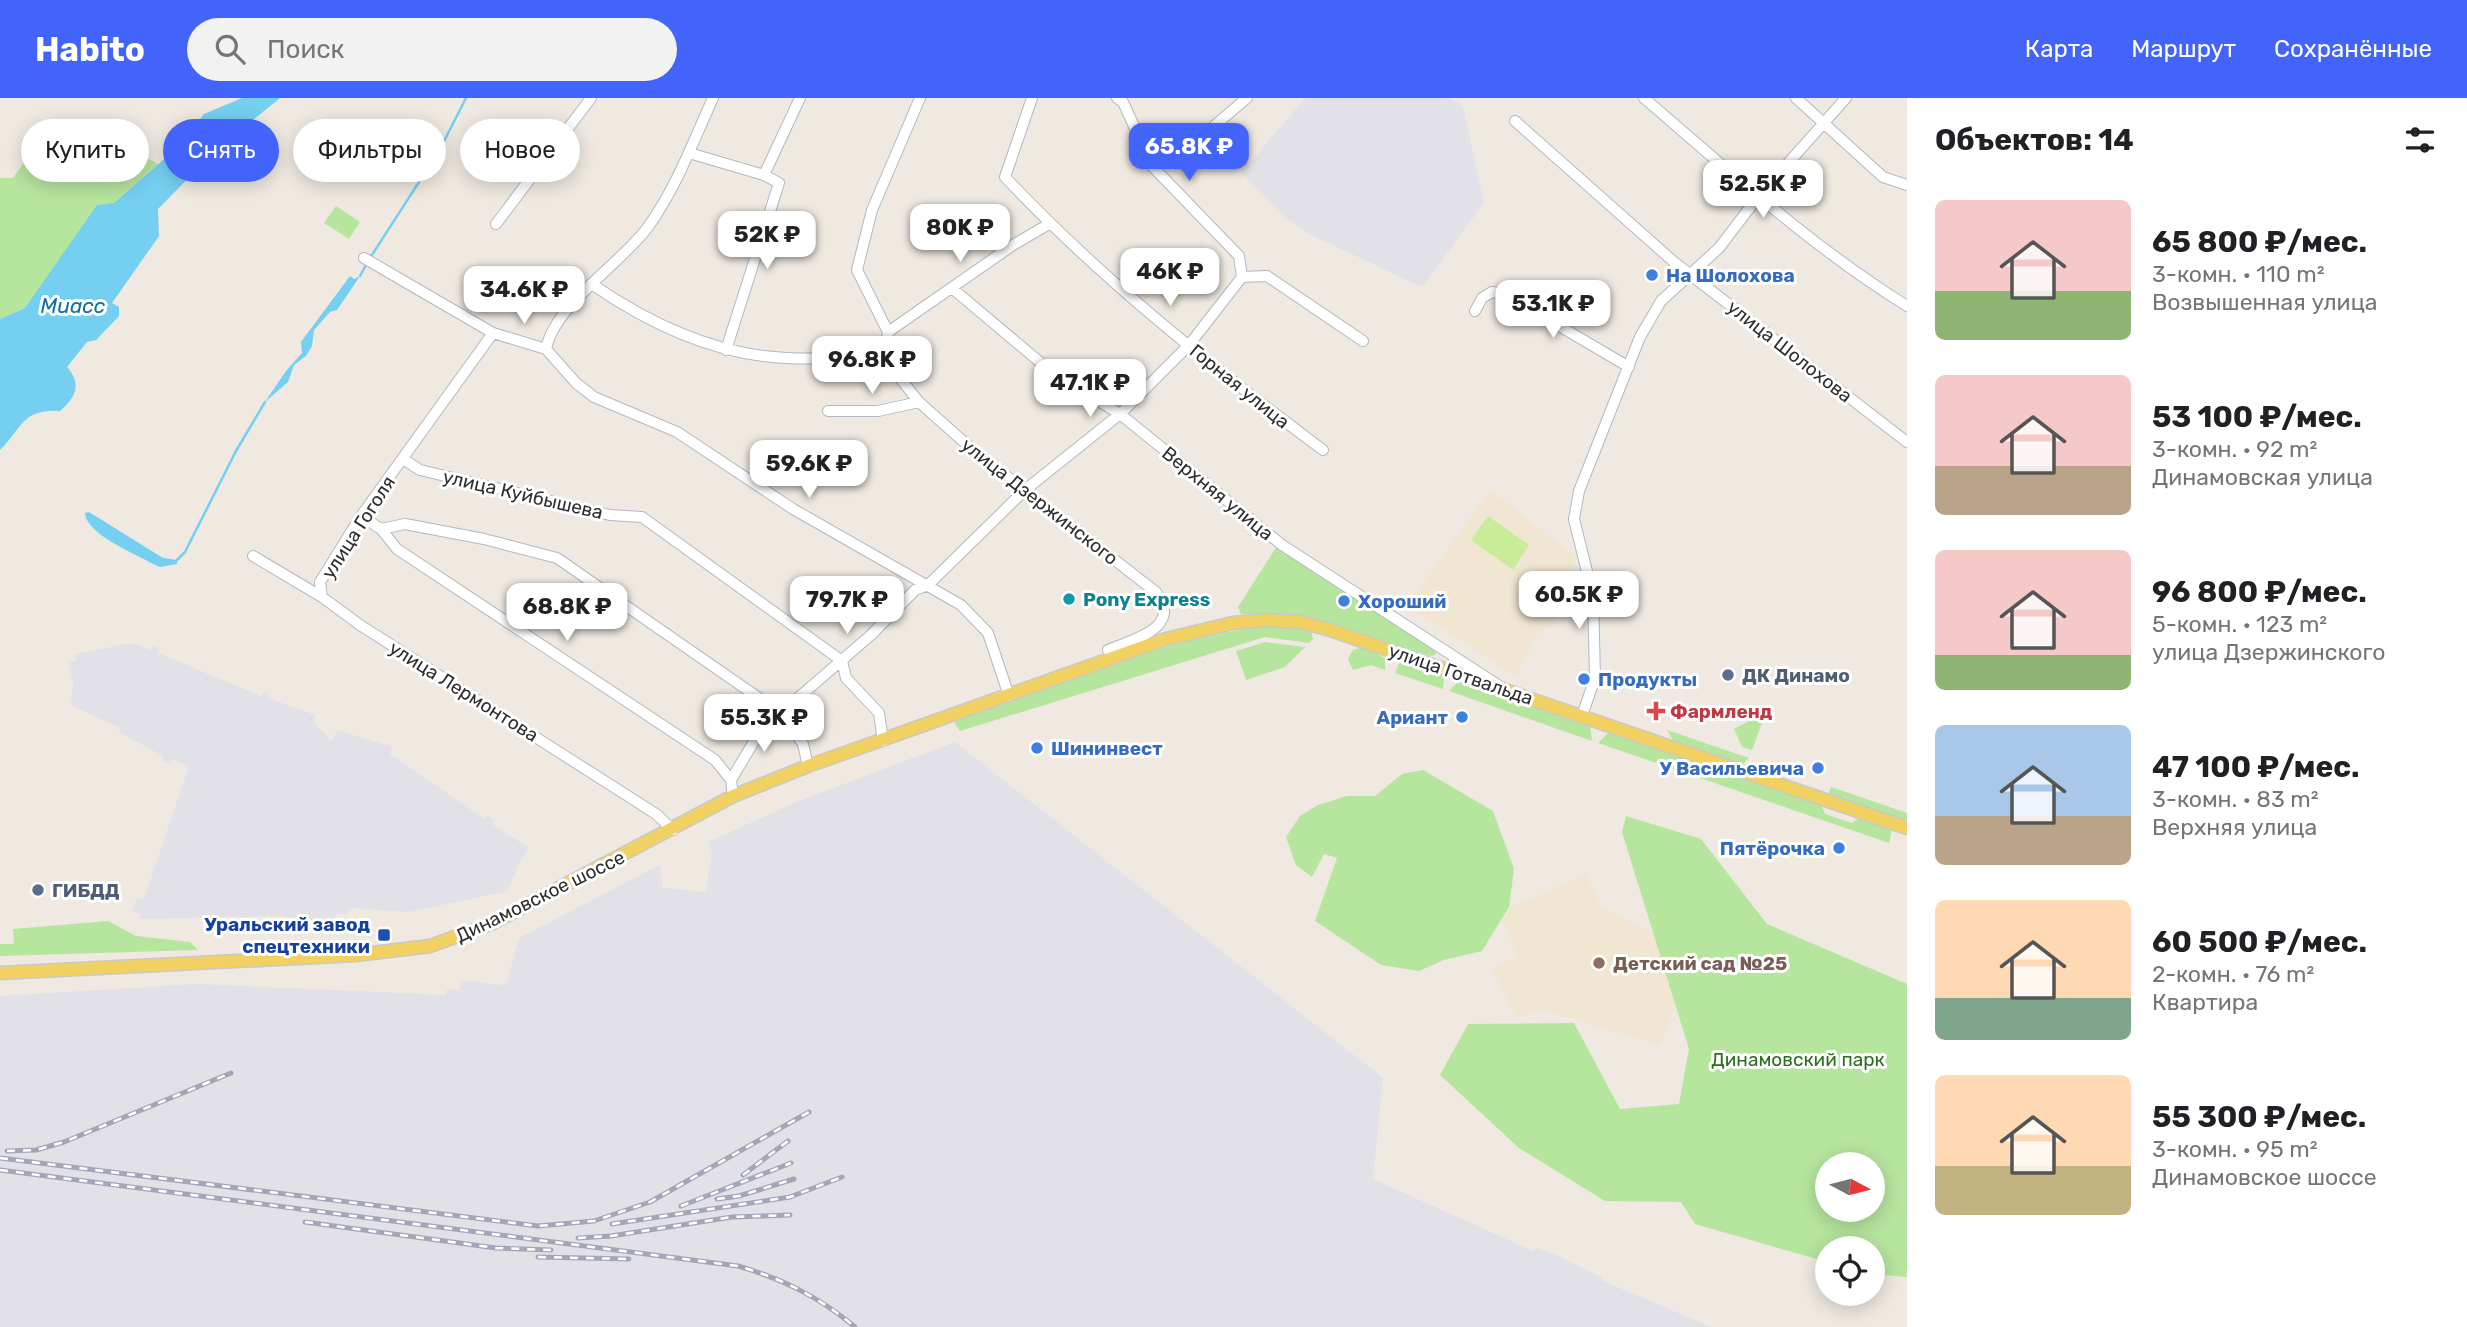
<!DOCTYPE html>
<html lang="ru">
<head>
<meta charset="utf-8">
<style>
	body { margin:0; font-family:Rubik,sans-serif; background:#f2f2f2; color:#202124; height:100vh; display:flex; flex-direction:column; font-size:26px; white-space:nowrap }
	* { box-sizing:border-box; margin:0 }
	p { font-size:23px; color:#757577 }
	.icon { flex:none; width:38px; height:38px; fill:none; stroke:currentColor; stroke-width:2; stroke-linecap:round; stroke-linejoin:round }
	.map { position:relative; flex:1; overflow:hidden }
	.side { display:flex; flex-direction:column; background:#fff; width:560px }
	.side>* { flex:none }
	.hud { position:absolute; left:21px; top:21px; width:665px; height:63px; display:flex; gap:14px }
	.needle { width:46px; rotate:97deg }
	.buttons { position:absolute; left:1815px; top:1054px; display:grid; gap:14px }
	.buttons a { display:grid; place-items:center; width:70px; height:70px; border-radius:50%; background:#fff; box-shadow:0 4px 18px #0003; font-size:35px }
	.price { position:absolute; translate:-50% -60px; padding:0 16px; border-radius:14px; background:#fff; color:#222; font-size:23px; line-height:46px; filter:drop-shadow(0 2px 4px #0008) }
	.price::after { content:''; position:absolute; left:50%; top:42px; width:21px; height:16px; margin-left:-10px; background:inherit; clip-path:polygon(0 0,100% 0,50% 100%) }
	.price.on { background:#4264fb; color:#fff }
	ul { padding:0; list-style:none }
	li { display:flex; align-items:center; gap:21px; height:175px; padding:0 28px }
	li span { display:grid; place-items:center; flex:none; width:196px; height:140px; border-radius:10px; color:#555 }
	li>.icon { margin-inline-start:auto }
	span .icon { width:84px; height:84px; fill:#fffc; stroke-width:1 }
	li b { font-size:30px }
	h2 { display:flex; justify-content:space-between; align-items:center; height:84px; padding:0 28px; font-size:30px }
	.tag { padding:0 24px; border-radius:32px; background:#fff; box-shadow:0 4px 18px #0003; font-size:24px; line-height:63px }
	.tag.on { background:#4264fb; color:#fff }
	header { display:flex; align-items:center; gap:42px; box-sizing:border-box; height:98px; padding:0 35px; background:#4264fb; color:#fff }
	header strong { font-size:33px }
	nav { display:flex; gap:38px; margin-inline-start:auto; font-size:24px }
	.search { width:490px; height:63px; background:#f2f2f2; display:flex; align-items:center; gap:18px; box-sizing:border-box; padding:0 24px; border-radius:38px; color:#757577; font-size:26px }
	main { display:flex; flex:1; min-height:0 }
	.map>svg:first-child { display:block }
</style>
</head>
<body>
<header>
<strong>Habito</strong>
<div class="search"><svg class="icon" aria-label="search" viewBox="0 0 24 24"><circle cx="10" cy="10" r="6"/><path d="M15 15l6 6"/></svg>Поиск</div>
<nav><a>Карта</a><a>Маршрут</a><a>Сохранённые</a></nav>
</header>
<main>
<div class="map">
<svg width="1907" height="1229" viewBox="0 0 1907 1229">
	<rect width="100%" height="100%" fill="#efe9e1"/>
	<!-- industrial -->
	<path fill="#e3e1e8" d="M1305 0H1450L1463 8 1484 105 1422 189 1309 136 1287 120 1241 75Z
		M132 545 151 552 153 548 160 551 158 555 261 598 264 593 269 596 268 600 315 617 313 624 332 643 337 632 392 649 390 656 484 721 488 717 496 723 493 727 529 750 519 765 508 793 409 814 348 810 347 817 337 815 331 831 310 829 283 818 140 821V816L132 814 137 799 144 801 189 668 173 661 171 666 162 663 163 658 119 634 120 630 71 607 73 586 69 564 76 563 75 556Z
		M955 644 1383 980 1373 1081 1533 1153 1536 1150 1559 1158 1603 1180V1183L1711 1229H0V898L197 886 446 897 447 891 459 892 461 882 502 887 507 884 519 840 660 767 663 790 706 794 712 754 708 744 799 703Z"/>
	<!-- education -->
	<path fill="#f0e6d1" d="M1490 392 1576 459 1552 528 1539 533 1516 578 1408 508Z
		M1586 776 1600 808 1694 858 1660 947 1539 911 1517 920 1493 871 1518 858 1499 815Z"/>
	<!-- green -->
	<path fill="#b6e59e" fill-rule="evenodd" d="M62 22 114 51H131L158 66 114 105 43 185 25 210 0 221V80H13L37 46 40 23Z
		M336 108 360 124 349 141 324 125Z
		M1277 448 1437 552 1435 557 1430 558 1301 518 1241 516 1238 509Z
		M1266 528 1311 532 1313 541 1309 545 1265 539 960 633 955 626 956 621C1057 586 1159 542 1266 528Z
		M1265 544 1305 549 1285 569 1246 582 1236 553Z
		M1363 549 1385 560V572L1371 567 1353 572 1348 561 1353 552Z
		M1399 565 1441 576 1444 582 1443 591 1395 575Z
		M1460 582 1590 627 1592 643 1449 593Z
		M1766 614 1752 652 1742 649 1734 631Z
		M1667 632 1749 660 1742 667 1674 644Z
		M1609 634 1821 707 1825 716 1852 725 1859 720 1892 731 1889 745 1598 645Z
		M1423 672 1493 713 1514 771 1509 809 1482 853 1444 862 1419 873 1381 867 1315 823 1337 760 1324 756 1312 779 1296 767 1286 739 1300 718 1318 707 1347 698H1375L1402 676Z
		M1831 689 1907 715V724L1828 697Z
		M1626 718 1701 741 1767 826 1907 886V1179L1873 1176 1872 1150H1827V1164L1695 1126 1681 1104 1605 1103 1519 1050 1440 977 1468 926 1574 925 1620 1011 1679 1006 1689 951 1622 734ZM1827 1066H1872V1111H1827Z
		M108 823 136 838 190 844 198 852 0 858V846H14L13 831Z"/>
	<!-- pitch -->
	<path fill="#c9ec9a" d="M1488 418 1529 447 1513 472 1471 442Z"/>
	<!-- water -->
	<path fill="#75cff0" d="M242 0H280L215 53 158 111 159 138 112 205 119 209V218L96 242 87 244 67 269C82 286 76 299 60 313 21 311 22 331 0 352V221L25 210 97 107 114 105 179 48 204 16Z
		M350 178 354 181 360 178 337 212 330 214 314 232 312 248 306 258 294 267 288 284 265 304 286 273 302 255 301 244Z
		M89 414 163 460 177 462V466L160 469 151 465C134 455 86 436 85 415Z"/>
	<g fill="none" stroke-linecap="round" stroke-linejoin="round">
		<!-- stream -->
		<path stroke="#75cff0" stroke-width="2.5" d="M370 160 439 53 466 0
			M360 178 367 165
			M177 462 185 454 236 353 265 304"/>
		<!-- minor casing -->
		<g stroke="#b4b7c1" stroke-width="12">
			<path id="minor" d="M1032 0 1005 79C1100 180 1212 269 1323 352
				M1117 0 1123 4 1152 68 1239 158 1242 179
				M1644 0C1729 73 1812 149 1907 208
				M1796 0 1883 79 1907 87
				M1515 23 1674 164 1907 344
				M1214 28 1247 0
				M689 55 764 77 779 85 726 252
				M764 77 800 0
				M496 126 591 0
				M593 187C650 226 715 257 786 260 818 262 851 259 883 259L919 304 973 352 1156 494C1183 530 1134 541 1108 552
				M953 191 1054 276 1120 316 1282 447 1498 587
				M1475 213 1482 200 1492 194 1505 196 1629 269
				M888 234 1013 147 1049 126
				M493 235 546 251 576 285 594 299 677 334 793 411 961 507 988 535 1009 598
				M546 251C555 206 621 166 648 129 676 90 693 44 713 0
				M883 259 888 234 857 172 872 112 920 0
				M828 313H878L919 304
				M403 361 420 372 610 417 642 419 842 563 846 580 879 615 883 643
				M361 418 381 431 397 451 715 662 731 682 733 698
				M381 431 405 426 484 441 557 460 782 616 803 646 808 668
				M253 458 322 499 360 527 656 716 673 732
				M322 499 320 484 361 418 493 235 364 160
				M1582 618 1595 580 1593 498 1574 421 1579 393 1640 239 1661 203 1719 150 1758 99 1846 0
				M731 682 756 640 769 625 872 536 915 492 928 487 1025 392 1120 316 1189 247 1242 179 1267 178 1363 243"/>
		</g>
		<!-- major casing -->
		<g stroke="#c9c9c9" stroke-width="15">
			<path id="major" d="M0 875 356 857 430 848 493 825 733 698 808 668 1166 541 1233 525 1267 522 1300 524 1327 531 1907 730"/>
		</g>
		<!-- minor -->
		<use href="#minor" stroke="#fff" stroke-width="10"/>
		<!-- major -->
		<use href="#major" stroke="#f2d163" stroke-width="12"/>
		<!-- rail casing -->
		<g stroke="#a3a6b8" stroke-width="5">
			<path id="rail" d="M7 1053 36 1052 64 1044 231 975
				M0 1060 538 1128 594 1123 650 1104 809 1014
				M0 1072 738 1168C783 1181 819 1199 855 1229
				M743 1077 788 1043
				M717 1101 739 1098 794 1081
				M681 1108 791 1065
				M305 1124 496 1150 551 1152
				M612 1126 790 1099 842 1079
				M578 1140 611 1138 732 1119 790 1117
				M538 1159 629 1161"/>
		</g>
		<!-- rail -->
		<use href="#rail" stroke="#fff" stroke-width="2.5" stroke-dasharray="8" stroke-linecap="butt"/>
	</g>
	<!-- markers -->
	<g fill="#3f7fe0" stroke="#fff" stroke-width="2.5">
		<circle cx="1652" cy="177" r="7"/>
		<circle cx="1344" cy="503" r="7"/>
		<circle cx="1584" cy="581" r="7"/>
		<circle cx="1462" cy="619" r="7"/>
		<circle cx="1037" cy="650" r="7"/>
		<circle cx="1818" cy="670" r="7"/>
		<circle cx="1839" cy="750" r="7"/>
	</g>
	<circle fill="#0f9aa8" stroke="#fff" stroke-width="2.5" cx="1069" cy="501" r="7"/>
	<g fill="#5c6f8a" stroke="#fff" stroke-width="2.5">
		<circle cx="1728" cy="577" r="7"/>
		<circle cx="38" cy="792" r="7"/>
	</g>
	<path fill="#e0444e" stroke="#fff" stroke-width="2.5" d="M1652.5 602.5h7v7h7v7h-7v7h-7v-7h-7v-7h7z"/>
	<rect fill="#1a4fb4" stroke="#fff" stroke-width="2.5" x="377" y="830" width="14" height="14" rx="3.5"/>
	<circle fill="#8d6e63" stroke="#fff" stroke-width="2.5" cx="1599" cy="865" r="7"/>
	<g text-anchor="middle" stroke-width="6" stroke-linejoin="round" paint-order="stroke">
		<!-- shop labels -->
		<g font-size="19" font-weight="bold" fill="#366cbe" stroke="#fff" text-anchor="start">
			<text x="1666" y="184">На Шолохова</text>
			<text x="1358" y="510">Хороший</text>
			<text x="1598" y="588">Продукты</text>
			<text x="1448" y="626" text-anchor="end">Ариант</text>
			<text x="1051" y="657">Шининвест</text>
			<text x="1804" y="677" text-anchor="end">У Васильевича</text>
			<text x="1825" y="757" text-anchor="end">Пятёрочка</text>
		</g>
		<!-- street labels -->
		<g font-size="19" fill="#2e2e2e" stroke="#fff">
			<text transform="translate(1790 253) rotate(38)" y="7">улица Шолохова</text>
			<text transform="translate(1240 288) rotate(39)" y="7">Горная улица</text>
			<text transform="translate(1218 395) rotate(39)" y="7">Верхняя улица</text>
			<text transform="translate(523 396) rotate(13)" y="7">улица Куйбышева</text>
			<text transform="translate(1040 403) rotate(38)" y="7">улица Дзержинского</text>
			<text transform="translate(358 429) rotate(-57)" y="7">улица Гоголя</text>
			<text transform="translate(1461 576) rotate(19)" y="7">улица Готвальда</text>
			<text transform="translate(464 593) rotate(32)" y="7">улица Лермонтова</text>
			<text transform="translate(540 798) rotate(-26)" y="7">Динамовское шоссе</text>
		</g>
		<!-- culture labels -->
		<g font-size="19" font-weight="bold" fill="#0d838f" stroke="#fff" text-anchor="start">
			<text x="1083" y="508">Pony Express</text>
		</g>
		<!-- service labels -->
		<g font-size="19" font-weight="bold" fill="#4e5e75" stroke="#fff" text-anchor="start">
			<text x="1742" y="584">ДК Динамо</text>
			<text x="52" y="799">ГИБДД</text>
		</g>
		<!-- health labels -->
		<g font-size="19" font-weight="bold" fill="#be3a42" stroke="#fff" text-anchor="start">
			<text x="1670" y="620">Фармленд</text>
		</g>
		<!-- transit labels -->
		<g font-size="19" font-weight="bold" fill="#164399" stroke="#fff" text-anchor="end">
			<text x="370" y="833">Уральский завод<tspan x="370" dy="22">спецтехники</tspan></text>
		</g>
		<!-- education labels -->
		<g font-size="19" font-weight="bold" fill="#785e54" stroke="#fff" text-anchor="start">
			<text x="1613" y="872">Детский сад №25</text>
		</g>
		<!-- park labels -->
		<g font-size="19" fill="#2c6e1b" stroke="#fff">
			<text x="1798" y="968">Динамовский парк</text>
		</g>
		<!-- water labels -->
		<g font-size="21" font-style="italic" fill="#0d6fa3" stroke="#fff">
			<text x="73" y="215">Миасс</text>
		</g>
	</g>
</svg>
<div class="buttons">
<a><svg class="needle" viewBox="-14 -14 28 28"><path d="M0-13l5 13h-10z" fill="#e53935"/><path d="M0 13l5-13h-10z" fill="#757577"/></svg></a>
<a><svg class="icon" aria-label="locate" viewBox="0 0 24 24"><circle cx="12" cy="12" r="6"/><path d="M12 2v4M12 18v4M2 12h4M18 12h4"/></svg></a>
</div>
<b class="price on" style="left:1189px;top:85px">65.8K ₽</b>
<b class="price" style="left:1763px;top:122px">52.5K ₽</b>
<b class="price" style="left:960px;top:166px">80K ₽</b>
<b class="price" style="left:767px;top:173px">52K ₽</b>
<b class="price" style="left:1170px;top:210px">46K ₽</b>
<b class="price" style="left:524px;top:228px">34.6K ₽</b>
<b class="price" style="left:1553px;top:242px">53.1K ₽</b>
<b class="price" style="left:872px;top:298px">96.8K ₽</b>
<b class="price" style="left:1090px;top:321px">47.1K ₽</b>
<b class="price" style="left:809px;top:402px">59.6K ₽</b>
<b class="price" style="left:1579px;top:533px">60.5K ₽</b>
<b class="price" style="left:847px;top:538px">79.7K ₽</b>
<b class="price" style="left:567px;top:545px">68.8K ₽</b>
<b class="price" style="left:764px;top:656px">55.3K ₽</b>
<div class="hud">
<a class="tag">Купить</a>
<a class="tag on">Снять</a>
<a class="tag">Фильтры</a>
<a class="tag">Новое</a>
</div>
</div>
<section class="side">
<h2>Объектов: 14<svg class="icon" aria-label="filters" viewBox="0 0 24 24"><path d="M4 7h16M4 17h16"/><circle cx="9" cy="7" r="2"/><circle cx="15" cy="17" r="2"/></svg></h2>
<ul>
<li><span style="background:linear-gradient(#f6c9c9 65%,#8fb573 0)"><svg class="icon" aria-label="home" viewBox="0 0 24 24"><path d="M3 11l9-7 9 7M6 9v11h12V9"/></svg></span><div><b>65 800 ₽/мес.</b><p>3-комн. · 110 m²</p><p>Возвышенная улица</p></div></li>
<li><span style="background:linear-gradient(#f6c9c9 65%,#b9a48a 0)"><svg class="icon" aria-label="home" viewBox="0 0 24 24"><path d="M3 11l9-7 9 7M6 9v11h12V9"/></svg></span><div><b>53 100 ₽/мес.</b><p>3-комн. · 92 m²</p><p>Динамовская улица</p></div></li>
<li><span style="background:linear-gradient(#f6c9c9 75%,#8fb573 0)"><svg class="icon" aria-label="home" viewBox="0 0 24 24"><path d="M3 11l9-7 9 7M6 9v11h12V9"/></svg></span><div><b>96 800 ₽/мес.</b><p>5-комн. · 123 m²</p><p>улица Дзержинского</p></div></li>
<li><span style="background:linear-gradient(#a9c7e8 65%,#b9a48a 0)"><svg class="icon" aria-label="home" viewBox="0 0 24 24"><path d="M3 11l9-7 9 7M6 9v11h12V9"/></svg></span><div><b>47 100 ₽/мес.</b><p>3-комн. · 83 m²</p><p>Верхняя улица</p></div></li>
<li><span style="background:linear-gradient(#ffd9b3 70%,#7fa58c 0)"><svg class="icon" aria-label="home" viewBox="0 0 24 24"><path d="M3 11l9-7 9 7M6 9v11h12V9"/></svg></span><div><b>60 500 ₽/мес.</b><p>2-комн. · 76 m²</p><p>Квартира</p></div></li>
<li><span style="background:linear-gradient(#ffd9b3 65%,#c2b280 0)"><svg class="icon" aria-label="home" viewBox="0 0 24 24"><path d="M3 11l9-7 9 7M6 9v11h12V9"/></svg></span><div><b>55 300 ₽/мес.</b><p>3-комн. · 95 m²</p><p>Динамовское шоссе</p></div></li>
</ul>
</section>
</main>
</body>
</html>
